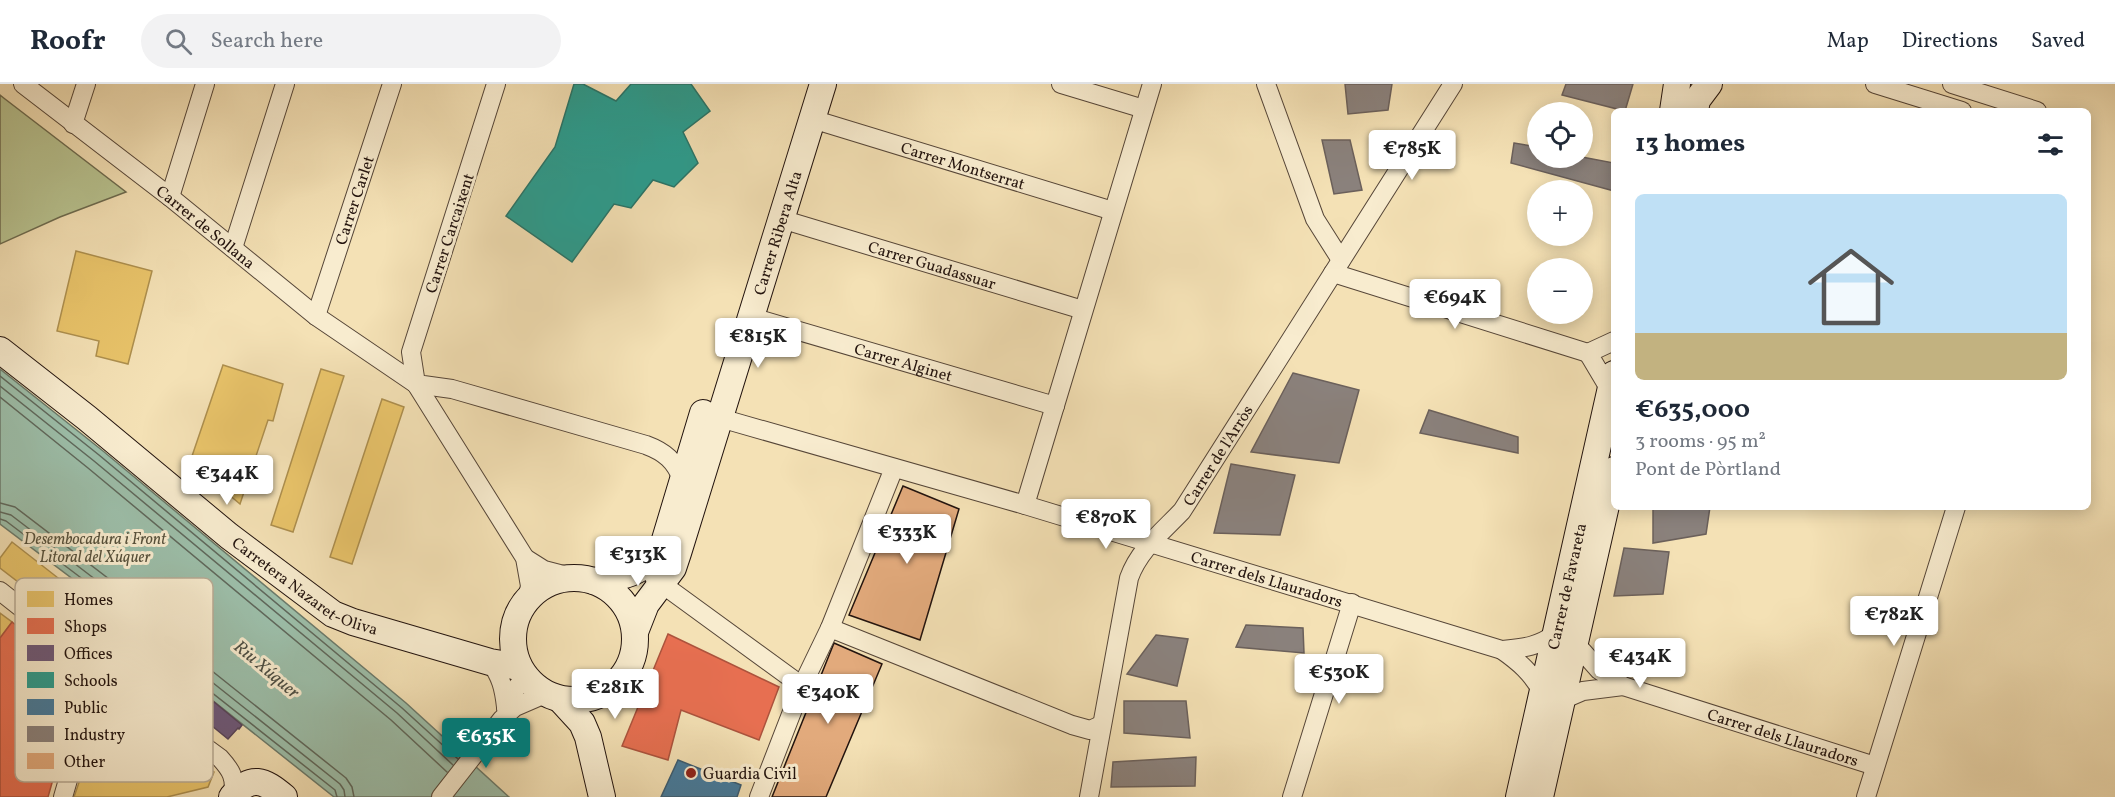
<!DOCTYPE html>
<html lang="en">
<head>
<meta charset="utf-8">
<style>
	body { margin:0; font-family:Vollkorn,serif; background:#f2f2f3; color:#1f2937; height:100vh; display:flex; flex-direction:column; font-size:22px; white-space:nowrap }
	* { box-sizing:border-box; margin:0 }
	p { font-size:20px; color:#747a83 }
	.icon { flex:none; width:33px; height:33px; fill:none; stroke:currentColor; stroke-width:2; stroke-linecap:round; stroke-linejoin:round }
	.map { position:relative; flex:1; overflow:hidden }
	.drawer { position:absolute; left:1611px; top:24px; width:480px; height:402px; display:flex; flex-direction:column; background:#fff; border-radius:9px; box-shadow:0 3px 15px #0003 }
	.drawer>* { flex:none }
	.fabs { position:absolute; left:1527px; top:18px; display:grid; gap:12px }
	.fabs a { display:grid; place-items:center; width:66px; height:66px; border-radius:50%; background:#fff; box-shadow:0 3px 15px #0003; font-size:30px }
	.price { position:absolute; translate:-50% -51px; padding:0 14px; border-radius:6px; background:#fff; color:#222; font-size:20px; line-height:39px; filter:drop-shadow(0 2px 3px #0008) }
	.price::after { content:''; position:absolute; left:50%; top:36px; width:18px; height:14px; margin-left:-9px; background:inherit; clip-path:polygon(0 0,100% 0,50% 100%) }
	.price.active { background:#0f766e; color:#fff }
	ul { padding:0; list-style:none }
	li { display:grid; align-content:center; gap:12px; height:318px; padding:0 24px }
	li span { display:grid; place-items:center; height:186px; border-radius:9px; color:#555 }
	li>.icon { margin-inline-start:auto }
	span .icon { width:108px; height:108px; fill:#fffc; stroke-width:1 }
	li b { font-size:26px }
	h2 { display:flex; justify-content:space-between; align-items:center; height:72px; padding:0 24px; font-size:26px }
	header { display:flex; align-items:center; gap:36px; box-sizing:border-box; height:84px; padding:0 30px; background:#fff; border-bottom:2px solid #e0e1e3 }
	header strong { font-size:28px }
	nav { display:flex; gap:33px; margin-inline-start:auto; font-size:21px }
	.search { width:420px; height:54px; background:#f2f2f3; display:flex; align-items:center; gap:15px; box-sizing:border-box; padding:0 21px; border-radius:33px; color:#747a83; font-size:22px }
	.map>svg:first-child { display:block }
</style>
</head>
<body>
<header>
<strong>Roofr</strong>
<div class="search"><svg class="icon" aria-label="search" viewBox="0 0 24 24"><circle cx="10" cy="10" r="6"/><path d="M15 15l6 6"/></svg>Search here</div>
<nav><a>Map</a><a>Directions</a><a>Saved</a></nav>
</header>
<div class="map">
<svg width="2115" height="713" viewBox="0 0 2115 713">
	<rect width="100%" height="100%" fill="#f4e1b5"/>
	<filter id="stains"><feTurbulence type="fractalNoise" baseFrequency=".00333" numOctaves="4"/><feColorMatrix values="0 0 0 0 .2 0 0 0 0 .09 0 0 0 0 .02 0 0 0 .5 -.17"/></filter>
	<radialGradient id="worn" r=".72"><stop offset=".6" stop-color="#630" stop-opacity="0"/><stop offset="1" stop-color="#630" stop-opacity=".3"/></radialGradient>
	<!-- green -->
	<path fill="#b8c390" stroke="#6d6b4f" stroke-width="1.5" d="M0 11 5 15 126 108 60 133 0 160Z"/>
	<!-- water -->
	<path fill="#9cbea9" stroke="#6b7a6b" stroke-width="1.5" d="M0 285 103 367 406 619 509 713H334L158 573 164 564 0 440Z"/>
	<!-- homes -->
	<path fill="#e9c46a" stroke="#ad8f4e" stroke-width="1.5" d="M76 167 152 187 128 280 96 272 99 257 57 247Z
		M223 281 283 300 273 337 268 336 240 420 190 378Z
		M321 285 344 292 293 448 271 441Z
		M382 315 404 323 352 480 330 473Z
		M12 458 117 540 113 545 129 559 117 574 0 484V474Z
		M0 529 12 538 0 554Z
		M110 608 214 688 208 703 167 713H74Z"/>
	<!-- shops -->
	<path fill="#e76f51" stroke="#ac533d" stroke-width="1.5" d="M12 538 82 593 48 713H0V554Z
		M668 550 779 603 759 656 681 626 668 676 622 662Z"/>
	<!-- offices -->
	<path fill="#6d597a" stroke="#56445a" stroke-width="1.5" d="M188 604 210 622 214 618 242 641 239 645 238 644 228 655 179 615Z"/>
	<!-- schools -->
	<path fill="#2a9d8f" stroke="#287468" stroke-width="1.5" d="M574 0H583L616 17 631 0H691L710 27 683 48 698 79 674 103 653 96 631 124 614 120 572 178 506 132 555 63Z"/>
	<!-- public -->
	<path fill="#457b9d" stroke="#3a5c72" stroke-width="1.5" d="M678 676 741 701 737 713H661Z"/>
	<!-- industry -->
	<path fill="#8a817c" stroke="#6b605b" stroke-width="1.5" d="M1345 0H1392L1388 26 1348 30Z
		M1566 0H1633L1625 27 1562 11Z
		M1322 56H1350L1362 106 1334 110Z
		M1514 59 1538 63V74L1582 73 1614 79V107L1511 79Z
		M1293 289 1359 306 1339 379 1251 368Z
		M1429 326 1518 353V369L1420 349Z
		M1231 380 1295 391 1280 451 1214 449Z
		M1653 423H1710L1706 450 1653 459Z
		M1624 464 1669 468 1663 510 1614 512Z
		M1246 541 1303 544 1304 569 1236 563Z
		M1156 551 1188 555 1177 602 1127 590Z
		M1124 617H1186L1190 654 1124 649Z
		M1196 673 1195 702 1111 703 1113 678Z"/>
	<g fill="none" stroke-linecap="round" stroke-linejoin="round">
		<!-- shore -->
		<path stroke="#5f685c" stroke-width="1.5" d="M0 292 99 371 402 624 458 675
			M0 302 94 377 397 629 453 681
			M0 313 88 384 391 636 447 688
			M0 419 15 423 177 547 184 556 187 567 346 694 352 703 354 713
			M0 428 11 431 172 554 176 561 178 571 340 700 344 706 345 713
			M0 435 6 437 167 559 170 564 168 574 335 706 337 713"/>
	</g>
	<!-- building -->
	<path fill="#e2aa7c" stroke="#22130e" stroke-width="1.5" d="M903 402 959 425 920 556 849 531Z
		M834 559 882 580 826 713H772Z"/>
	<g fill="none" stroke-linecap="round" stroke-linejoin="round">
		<!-- street casing -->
		<g stroke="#564638" stroke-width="20">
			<g id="street">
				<path id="s1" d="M23 0 170 113 316 232 416 300 525 474 530 502 527 515"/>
				<path d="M496 0 411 268 416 300 452 305 646 361C665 368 675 377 682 395"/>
				<path d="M1061 0 1144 25"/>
				<path d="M1266 0 1315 135 1341 176"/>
				<path d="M1875 0 1962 27"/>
				<path d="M1952 0 2037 27"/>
				<path id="s2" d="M812 35 1113 127"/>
				<path d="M73 40 86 0"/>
				<path d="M170 113 205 0"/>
				<path id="s3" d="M781 135 1083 226"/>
				<path d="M233 164 285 0"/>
				<path d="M1333 189 1588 269"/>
				<path id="s4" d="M316 232 392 0"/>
				<path id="s5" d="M751 233 1055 322"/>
				<path d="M1610 306 1588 269 1614 257"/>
				<path id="s6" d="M720 334 1025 421 1502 566"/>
				<path d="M1025 421 1152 0"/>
				<path d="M525 474 544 486 571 493"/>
				<path d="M654 493 662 500 802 602"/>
				<path d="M0 507 100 586 220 674C231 686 236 694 233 711"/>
				<path d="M830 544 1072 641 1090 646 1101 641"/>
				<path d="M490 578C501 592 504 605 506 623"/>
				<path id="s7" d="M1623 602 1875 682"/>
				<path d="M1542 608C1532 589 1519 578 1502 566 1522 564 1538 563 1555 550"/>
				<path d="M1562 616 1583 607 1623 602 1599 586 1575 559"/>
				<path d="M506 624 514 607 525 593"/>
				<path d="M63 713 100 586"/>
				<path d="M441 713 502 635 515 623 545 610"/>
				<path d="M759 713 802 602 830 544 894 384"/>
				<path id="s8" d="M1089 713 1129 494C1139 466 1162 448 1182 427L1453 0"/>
				<path d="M1292 713 1352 519"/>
				<path d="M1866 713 1956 423"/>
			</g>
		</g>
		<!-- secondary casing -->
		<g stroke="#22130e" stroke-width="28">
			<g id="secondary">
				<path d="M1673 27 1677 0"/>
				<path d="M1695 27 1697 16 1709 0"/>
				<path id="s9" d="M0 266 87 334 229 452 333 530 353 538 490 578 519 583"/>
				<circle cx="574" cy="555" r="61"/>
				<path d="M594 497C627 492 645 489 664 459L703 329"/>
				<path id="s10" d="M635 548 646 520 673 484 678 469 823 0"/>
				<path d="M560 615 582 639 588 653 602 713"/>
				<path d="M232 713C251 690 264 696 284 713"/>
				<path id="s11" d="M1519 713 1614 290"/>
				<path d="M1540 713 1614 386"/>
			</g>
		</g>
		<!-- street -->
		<use href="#street" stroke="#f8eccf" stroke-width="18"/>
		<!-- secondary -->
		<use href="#secondary" stroke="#f8eccf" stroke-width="26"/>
	</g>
	<!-- markers -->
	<circle fill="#8f2418" stroke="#f8eccf" stroke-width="2" cx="691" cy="689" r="6"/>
	<g text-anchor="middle" stroke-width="6" stroke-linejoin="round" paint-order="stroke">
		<!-- street labels -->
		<g font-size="16" fill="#22130e" stroke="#f8eccf">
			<text dy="6" stroke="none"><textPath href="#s2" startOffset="158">Carrer Montserrat</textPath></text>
			<text dy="6" stroke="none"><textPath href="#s4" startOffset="122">Carrer Carlet</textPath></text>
			<text dy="6" stroke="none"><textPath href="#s1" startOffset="232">Carrer de Sollana</textPath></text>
			<text dy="6" stroke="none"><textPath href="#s10" startOffset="426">Carrer Ribera Alta</textPath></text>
			<text transform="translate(449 149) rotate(-72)" y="6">Carrer Carcaixent</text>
			<text dy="6" stroke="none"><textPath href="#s3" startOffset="158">Carrer Guadassuar</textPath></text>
			<text dy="6" stroke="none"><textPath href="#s5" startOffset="159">Carrer Alginet</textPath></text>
			<text dy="6" stroke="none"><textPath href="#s8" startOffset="375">Carrer de l'Arròs</textPath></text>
			<text dy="6" stroke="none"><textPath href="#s6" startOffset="570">Carrer dels Llauradors</textPath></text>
			<text dy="6" stroke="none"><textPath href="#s9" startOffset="387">Carretera Nazaret-Oliva</textPath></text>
			<text dy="6" stroke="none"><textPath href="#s11" startOffset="216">Carrer de Favareta</textPath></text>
			<text dy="6" stroke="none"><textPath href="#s7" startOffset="168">Carrer dels Llauradors</textPath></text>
		</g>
		<!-- park labels -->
		<g font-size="16" font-style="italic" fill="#56513c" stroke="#f8eccf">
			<text x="95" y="460">Desembocadura i Front<tspan x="95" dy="18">Litoral del Xúquer</tspan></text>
		</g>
		<!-- poi labels -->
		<g font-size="16" fill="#22130e" stroke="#f8eccf" text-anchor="start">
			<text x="703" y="695">Guardia Civil</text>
		</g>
		<!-- water labels -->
		<g font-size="18" font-style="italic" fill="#4d4f44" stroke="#f8eccf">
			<text transform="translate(267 585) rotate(40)" y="6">Riu Xúquer</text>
		</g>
	</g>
	<!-- legend -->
	<rect x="15" y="494" width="198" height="204" rx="9" fill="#f8eccf" stroke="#b8ab95" stroke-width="1.5"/>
	<rect x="27" y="507" width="27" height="16" fill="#e9c46a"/>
	<rect x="27" y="534" width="27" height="16" fill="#e76f51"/>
	<rect x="27" y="561" width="27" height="16" fill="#6d597a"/>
	<rect x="27" y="588" width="27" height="16" fill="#2a9d8f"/>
	<rect x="27" y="615" width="27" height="16" fill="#457b9d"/>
	<rect x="27" y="642" width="27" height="16" fill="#8a817c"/>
	<rect x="27" y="669" width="27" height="16" fill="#e2aa7c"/>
	<g font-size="16" fill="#22130e">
		<text x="64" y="521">Homes</text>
		<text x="64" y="548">Shops</text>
		<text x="64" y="575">Offices</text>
		<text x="64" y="602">Schools</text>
		<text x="64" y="629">Public</text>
		<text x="64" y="656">Industry</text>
		<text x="64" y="683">Other</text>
	</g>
	<rect width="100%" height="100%" filter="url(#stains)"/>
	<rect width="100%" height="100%" fill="url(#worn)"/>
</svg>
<div class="fabs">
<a><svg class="icon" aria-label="locate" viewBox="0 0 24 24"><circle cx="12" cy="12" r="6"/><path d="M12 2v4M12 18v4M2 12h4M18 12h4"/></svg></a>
<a>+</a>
<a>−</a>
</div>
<b class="price" style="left:1412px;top:97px">€785K</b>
<b class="price" style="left:1455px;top:246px">€694K</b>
<b class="price" style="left:758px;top:285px">€815K</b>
<b class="price" style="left:227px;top:422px">€344K</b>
<b class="price" style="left:1106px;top:466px">€870K</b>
<b class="price" style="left:907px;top:481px">€333K</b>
<b class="price" style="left:638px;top:503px">€313K</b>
<b class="price" style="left:1894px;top:563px">€782K</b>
<b class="price" style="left:1640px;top:605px">€434K</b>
<b class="price" style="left:1339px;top:621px">€530K</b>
<b class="price" style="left:615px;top:636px">€281K</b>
<b class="price" style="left:828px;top:641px">€340K</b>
<b class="price active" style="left:486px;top:685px">€635K</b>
<section class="drawer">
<h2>13 homes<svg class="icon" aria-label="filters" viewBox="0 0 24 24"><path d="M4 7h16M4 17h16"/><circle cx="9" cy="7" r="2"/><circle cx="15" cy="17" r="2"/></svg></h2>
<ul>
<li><span style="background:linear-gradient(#bfe0f5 75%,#c2b280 0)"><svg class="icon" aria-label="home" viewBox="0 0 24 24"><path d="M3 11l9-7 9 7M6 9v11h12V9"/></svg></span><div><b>€635,000</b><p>3 rooms · 95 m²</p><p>Pont de Pòrtland</p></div></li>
</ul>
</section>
</div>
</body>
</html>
